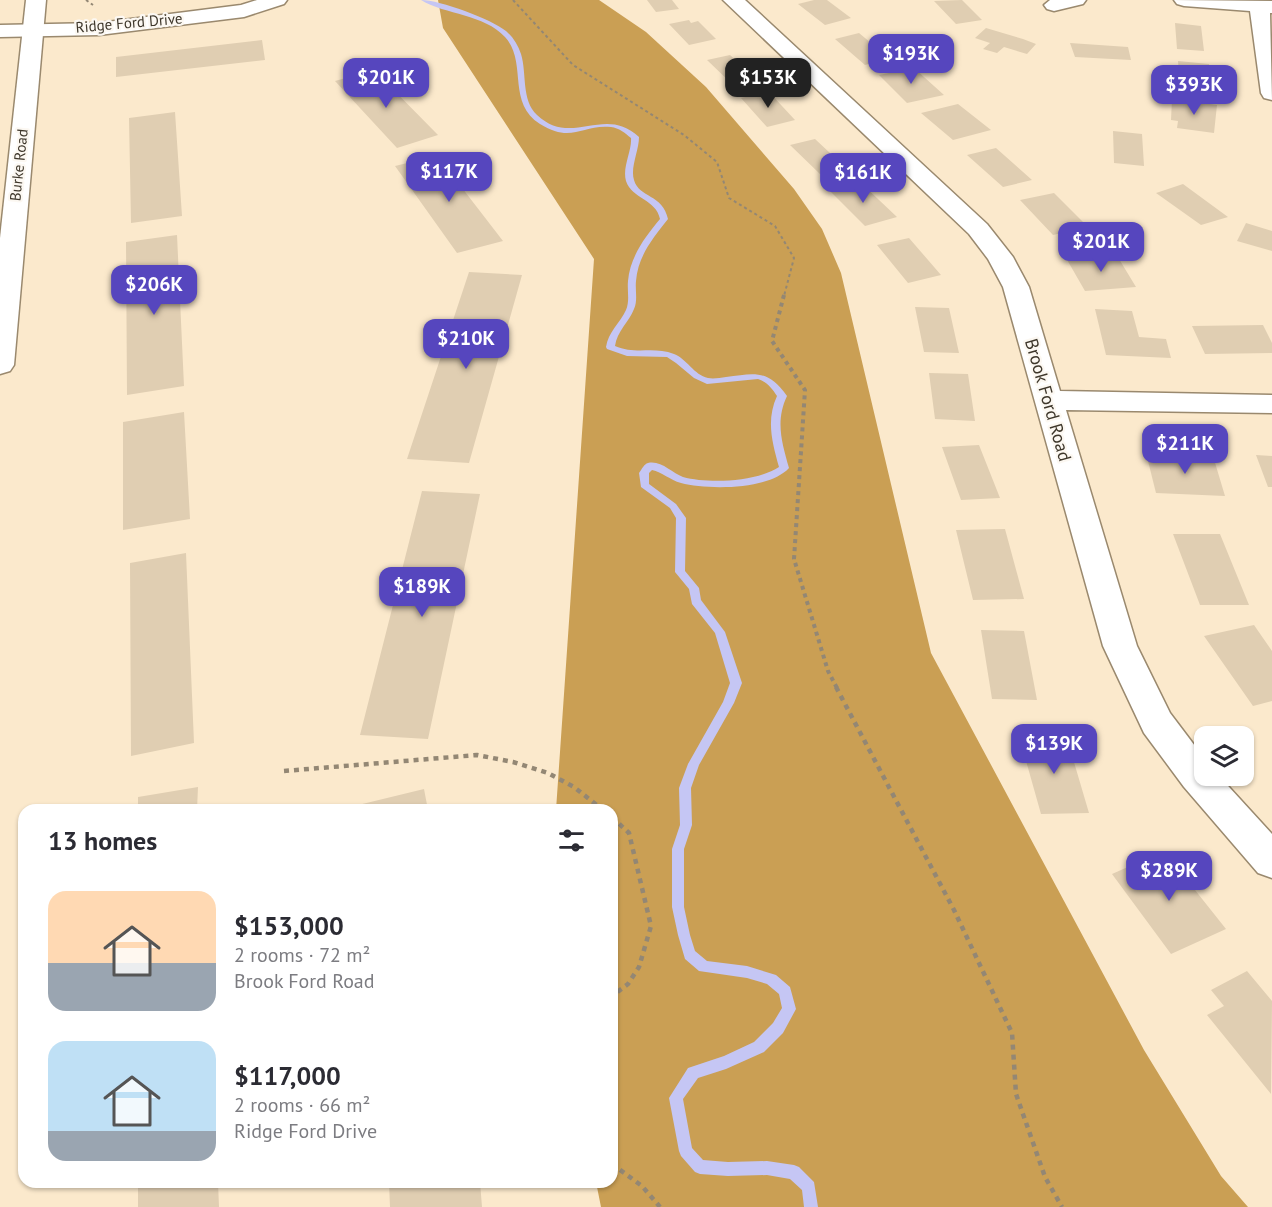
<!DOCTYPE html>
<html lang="en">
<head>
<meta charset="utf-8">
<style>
	body { margin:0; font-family:"PT Sans",sans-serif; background:#f7f7f7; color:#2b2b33; height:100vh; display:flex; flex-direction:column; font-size:22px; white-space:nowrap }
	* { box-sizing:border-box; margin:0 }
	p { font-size:20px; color:#7c7c81 }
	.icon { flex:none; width:33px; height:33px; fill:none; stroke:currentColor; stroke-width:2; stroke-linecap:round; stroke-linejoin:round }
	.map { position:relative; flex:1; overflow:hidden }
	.sheet { position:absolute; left:18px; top:804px; width:600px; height:384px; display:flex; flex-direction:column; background:#fff; border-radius:18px; box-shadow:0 2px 4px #0004 }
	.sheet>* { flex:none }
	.tools { position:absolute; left:1194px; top:726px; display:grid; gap:12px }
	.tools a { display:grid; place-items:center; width:60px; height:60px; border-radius:12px; background:#fff; box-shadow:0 2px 4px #0004; font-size:30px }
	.price { position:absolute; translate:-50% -51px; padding:0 14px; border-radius:12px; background:#5646be; color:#fff; font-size:20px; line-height:39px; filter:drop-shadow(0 2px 3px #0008) }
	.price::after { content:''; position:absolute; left:50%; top:36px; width:18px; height:14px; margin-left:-9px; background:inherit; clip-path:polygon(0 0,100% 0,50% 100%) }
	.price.current { background:#222; color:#fff }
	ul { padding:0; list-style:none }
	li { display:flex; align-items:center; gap:18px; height:150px; padding:0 30px }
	li span { display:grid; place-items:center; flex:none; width:168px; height:120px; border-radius:18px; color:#555 }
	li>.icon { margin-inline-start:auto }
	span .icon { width:72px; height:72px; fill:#fffc; stroke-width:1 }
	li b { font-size:26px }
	h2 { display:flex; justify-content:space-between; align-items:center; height:72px; padding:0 30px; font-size:26px }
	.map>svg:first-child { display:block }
</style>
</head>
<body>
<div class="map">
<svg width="1272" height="1207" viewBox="0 0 1272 1207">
	<rect width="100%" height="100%" fill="#fbe9cc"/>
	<!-- forest -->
	<path fill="#ca9f54" d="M438 0H599L646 32 706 87 794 189 822 229 841 273 931 653 1144 1050 1221 1176 1248 1207H601L596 1182H612V810H556L594 259 443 28Z"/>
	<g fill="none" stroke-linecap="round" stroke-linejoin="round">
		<!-- stream -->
		<path fill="#c5c6f4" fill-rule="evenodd" d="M421 0C440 0 491 19 506 31 513 37 518 45 521 54 527 73 521 100 537 115 572 148 604 104 639 137 639 151 630 167 634 180 639 198 663 194 668 219 653 238 638 256 636 281 635 290 638 300 634 309 629 322 617 331 615 346 635 355 654 346 674 354 687 359 694 375 708 378 713 379 720 378 726 377 755 373 768 369 787 396 775 421 782 443 789 468 769 490 708 490 681 483 670 480 662 472 652 470L649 473V484L676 504 686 518 685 571 699 588 701 600 725 632 742 683 734 703 699 765 691 788 692 825 684 849V907L690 935 695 951 707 961 747 966 776 975 790 987 796 1009 783 1033 764 1052 726 1069 698 1078 683 1099 692 1148 703 1160 728 1162 767 1161 794 1165 799 1167 814 1182 818 1207H804L802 1190 790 1179 767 1175 728 1176 700 1174 695 1172 681 1156 679 1151 669 1098 688 1068 724 1056 754 1042 773 1023 782 1008 779 994 767 984 747 978 699 971 685 959 678 935 672 907V849L680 825 679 788 688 764 723 702 730 683 715 633 692 604 689 589 675 572 676 518 670 508 641 487 639 473C642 469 644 464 648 463 661 460 672 473 683 477 709 484 756 482 779 467 772 442 766 420 777 396 772 388 767 382 758 379L707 384 694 378 676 363 667 357 627 356 607 349 606 347C608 332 620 323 626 310 630 300 627 291 628 281 630 257 645 237 660 219 656 199 632 199 626 181 622 167 632 151 631 138 625 133 619 128 611 127 582 124 572 144 540 124 506 102 528 62 505 37 484 14 446 15 421 0Z"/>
	</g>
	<!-- building -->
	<path fill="#e0ceb2" d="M647 0H672L679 9 656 12Z
		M814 0H827L851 18 825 25 798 4Z
		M962 0 982 20 956 24 934 1Z
		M689 20 691 23 698 21 716 39 689 45 669 24Z
		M1175 23 1201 26 1204 51 1177 49Z
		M986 28 1023 39 1036 44 1027 54 1004 47 997 53 983 49 990 43 975 38Z
		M859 33 889 58 865 65 835 39Z
		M262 40 265 60 116 77V57Z
		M1070 43 1128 47 1131 60 1075 57Z
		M730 55 755 78 732 84 707 60Z
		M1178 61 1209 64 1213 94 1180 90Z
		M914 68 944 95 907 103 879 75Z
		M374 70 438 135 397 148 335 81Z
		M769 92 795 120 767 127 741 98Z
		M1172 99 1217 105 1214 133 1177 128 1178 121 1171 120Z
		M958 104 991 130 953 140 921 113Z
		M175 112 182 216 131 223 129 118Z
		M1113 131 1142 134 1144 166 1114 163Z
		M815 139 845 167 820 174 790 145Z
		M996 148 1032 180 1003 187 967 155Z
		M448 153 460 168 449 171 503 241 457 253 395 166Z
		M860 182 897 217 865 226 829 190Z
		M1183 184 1228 217 1201 225 1156 193Z
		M1054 193 1088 227 1053 235 1020 200Z
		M1246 223 1272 231V251L1237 241Z
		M177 235 184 386 127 395 126 242Z
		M909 238 941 275 908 283 877 245Z
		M1116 254 1136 287 1085 291 1066 258Z
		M469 272 522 275 469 463 407 459Z
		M915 307 949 308 959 353 924 352Z
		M1095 309 1132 311 1139 337 1166 339 1171 358 1106 355Z
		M1263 325 1272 343V353L1205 354 1192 326Z
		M929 373 968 374 975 421 935 419Z
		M184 412 190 519 123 530V422Z
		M979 445 1000 498 961 500 942 447Z
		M1146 453 1213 456 1225 496 1156 493Z
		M1256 455 1272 456V487H1268Z
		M422 491 480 494 428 739 360 735Z
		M1005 529 1024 599 973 600 956 530Z
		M1173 534H1220L1249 605H1200Z
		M186 553 194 743 131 756 130 563Z
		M1254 625 1272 651V701L1253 706 1204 636Z
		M981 630 1024 631 1037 700 992 699Z
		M1066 735 1089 813 1041 814 1019 736Z
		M198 787 197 810H138V797Z
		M424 789 428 810H351L350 807Z
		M1164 851 1226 929 1171 954 1112 874Z
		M1247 971 1272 1001 1271 1094 1207 1015 1224 1006 1211 990Z
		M138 1182H218L219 1207H138Z
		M389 1182H480L482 1207H390Z"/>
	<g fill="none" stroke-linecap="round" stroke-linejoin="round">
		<!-- street casing -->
		<g stroke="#9a896e" stroke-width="3">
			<path id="street" d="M257 0H287L284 4 244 17 99 35 0 37V25L99 23 241 5Z
				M723 0H745L987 224 1013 257 1029 287 1060 391 1272 395V413L1066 410 1137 646 1170 713 1204 758V776H1219L1272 834V878L1258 873 1184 787 1144 733 1103 646 1003 287 988 259 969 234Z
				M1050 0H1086L1083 4 1054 11 1047 9 1044 5Z
				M1174 0 1272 1V13H1270L1272 100 1264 98 1261 93 1250 11 1184 6 1177 4Z"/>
		</g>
		<!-- secondary casing -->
		<g stroke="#9a896e" stroke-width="3">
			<path id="secondary" d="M26 0H46L14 365 10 371 0 374V238Z"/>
		</g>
		<!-- path-far2 -->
		<path stroke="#938774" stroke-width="2" stroke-dasharray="3 3" stroke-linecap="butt" d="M86 0 93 5
			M513 0 573 65 684 135 717 162 729 198 775 226 794 258 784 296"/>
		<!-- path-far1 -->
		<path stroke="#938774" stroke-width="4" stroke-dasharray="4 4" stroke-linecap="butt" d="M784 295 772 341 805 390 794 559 828 671 837 688"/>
		<!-- path -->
		<path stroke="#938774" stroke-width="4.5" stroke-dasharray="5 5" stroke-linecap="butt" d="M836 687 954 910 1012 1033 1016 1094 1045 1177 1062 1207
			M284 771 477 755 513 762 548 773 574 787 603 810
			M612 817 629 833 651 926 639 967 628 984 612 996
			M612 1164 642 1186 660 1207"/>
		<!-- street -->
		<use href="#street" fill="#fff" fill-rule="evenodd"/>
		<!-- secondary -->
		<use href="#secondary" fill="#fff" fill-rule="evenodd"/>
	</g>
	<g text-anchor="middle" stroke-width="4.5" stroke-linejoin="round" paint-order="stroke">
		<!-- far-street labels -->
		<g font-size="15" fill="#3e372b" stroke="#fcf8f2">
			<text transform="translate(129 23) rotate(-5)" y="5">Ridge Ford Drive</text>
			<text transform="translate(19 165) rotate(-84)" y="5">Burke Road</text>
		</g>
		<!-- street labels -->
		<g font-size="18" fill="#3e372b" stroke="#fcf8f2">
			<text transform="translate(1048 400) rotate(74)" y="6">Brook Ford Road</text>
		</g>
	</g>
</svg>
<div class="tools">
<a><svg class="icon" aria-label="layers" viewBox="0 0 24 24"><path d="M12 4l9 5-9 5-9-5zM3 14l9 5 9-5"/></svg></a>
</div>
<b class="price" style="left:911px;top:85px">$193K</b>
<b class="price" style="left:386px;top:109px">$201K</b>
<b class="price current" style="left:768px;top:109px">$153K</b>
<b class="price" style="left:1194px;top:116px">$393K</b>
<b class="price" style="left:449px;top:203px">$117K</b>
<b class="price" style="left:863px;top:204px">$161K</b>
<b class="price" style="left:1101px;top:273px">$201K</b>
<b class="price" style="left:154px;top:316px">$206K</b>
<b class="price" style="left:466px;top:370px">$210K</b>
<b class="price" style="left:1185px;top:475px">$211K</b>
<b class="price" style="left:422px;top:618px">$189K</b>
<b class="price" style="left:1054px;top:775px">$139K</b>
<b class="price" style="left:1169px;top:902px">$289K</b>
<section class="sheet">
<h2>13 homes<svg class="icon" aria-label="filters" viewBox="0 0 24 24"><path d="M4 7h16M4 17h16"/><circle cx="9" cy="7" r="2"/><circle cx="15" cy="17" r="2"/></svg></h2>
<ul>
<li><span style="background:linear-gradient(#ffd9b3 60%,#9aa5b1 0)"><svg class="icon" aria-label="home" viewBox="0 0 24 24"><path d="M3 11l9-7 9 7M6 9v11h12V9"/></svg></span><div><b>$153,000</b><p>2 rooms · 72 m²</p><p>Brook Ford Road</p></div></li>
<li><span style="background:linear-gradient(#bfe0f5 75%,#9aa5b1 0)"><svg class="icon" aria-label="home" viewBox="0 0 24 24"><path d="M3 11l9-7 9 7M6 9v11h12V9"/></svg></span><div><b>$117,000</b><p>2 rooms · 66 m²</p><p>Ridge Ford Drive</p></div></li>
</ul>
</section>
</div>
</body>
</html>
